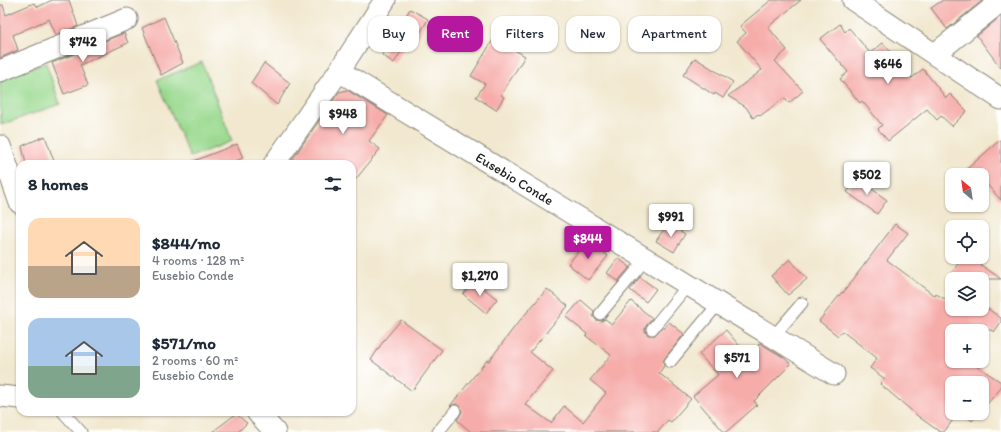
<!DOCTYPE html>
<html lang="en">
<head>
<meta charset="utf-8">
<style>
	body { margin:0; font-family:Itim,sans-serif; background:#f2f2f3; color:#1f2937; height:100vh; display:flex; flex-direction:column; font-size:15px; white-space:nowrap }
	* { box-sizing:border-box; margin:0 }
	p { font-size:13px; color:#747a83 }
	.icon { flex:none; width:22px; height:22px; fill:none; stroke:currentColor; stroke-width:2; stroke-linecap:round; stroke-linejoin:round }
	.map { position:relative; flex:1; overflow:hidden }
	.sheet { position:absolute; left:16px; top:160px; width:340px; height:256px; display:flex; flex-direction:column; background:#fff; border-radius:12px; box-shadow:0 1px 3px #0004 }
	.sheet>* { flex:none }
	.banner { position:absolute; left:368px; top:16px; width:380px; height:36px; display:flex; gap:8px }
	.needle { width:26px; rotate:331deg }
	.tools { position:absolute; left:945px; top:168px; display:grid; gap:8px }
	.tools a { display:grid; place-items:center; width:44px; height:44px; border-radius:8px; background:#fff; box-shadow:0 1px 3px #0004; font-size:20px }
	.price { position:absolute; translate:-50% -34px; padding:0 9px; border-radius:4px; background:#fff; color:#222; font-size:13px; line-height:26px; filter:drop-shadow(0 1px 2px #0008) }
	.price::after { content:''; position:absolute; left:50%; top:24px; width:12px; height:9px; margin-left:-6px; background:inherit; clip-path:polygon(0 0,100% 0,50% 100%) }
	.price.on { background:#b5179e; color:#fff }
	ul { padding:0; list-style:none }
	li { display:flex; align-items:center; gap:12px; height:100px; padding:0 12px }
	li span { display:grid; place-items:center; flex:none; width:112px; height:80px; border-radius:12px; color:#555 }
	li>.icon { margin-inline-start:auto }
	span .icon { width:48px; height:48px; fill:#fffc; stroke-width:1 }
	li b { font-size:17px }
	h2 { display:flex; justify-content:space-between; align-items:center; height:48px; padding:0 12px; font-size:17px }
	.tag { padding:0 14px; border-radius:12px; background:#fff; box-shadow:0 1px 3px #0004; font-size:14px; line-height:36px }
	.tag.on { background:#b5179e; color:#fff }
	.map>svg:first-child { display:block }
</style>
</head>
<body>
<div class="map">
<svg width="1001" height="432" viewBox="0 0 1001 432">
	<rect width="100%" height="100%" fill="#fff"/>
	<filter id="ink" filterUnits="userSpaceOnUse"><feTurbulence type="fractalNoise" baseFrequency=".025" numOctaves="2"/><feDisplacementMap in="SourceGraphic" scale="8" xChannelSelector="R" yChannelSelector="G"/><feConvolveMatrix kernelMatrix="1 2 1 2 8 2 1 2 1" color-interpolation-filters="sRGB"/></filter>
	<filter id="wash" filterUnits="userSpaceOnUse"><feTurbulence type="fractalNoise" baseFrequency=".012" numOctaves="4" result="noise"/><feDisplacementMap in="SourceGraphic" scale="16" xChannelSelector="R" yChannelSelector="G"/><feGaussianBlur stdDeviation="0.9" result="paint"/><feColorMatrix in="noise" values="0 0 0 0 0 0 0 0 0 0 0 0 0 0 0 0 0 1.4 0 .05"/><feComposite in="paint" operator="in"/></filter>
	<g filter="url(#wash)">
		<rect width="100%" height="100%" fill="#f1e8cf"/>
		<!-- green -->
		<path fill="#9ad98e" stroke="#5b7a55" d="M202 62 232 141 190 157 157 80Z
			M46 63 60 104 1 125 0 78Z"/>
		<g id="blocks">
			<!-- building -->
			<path fill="#f6adaa" d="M52 0H69L78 26 56 35 49 19 13 35 18 50 0 58V5H3L6 15 34 3 38 7Z
				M771 0H801L768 27 787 50 775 61 803 91 789 103 784 98 760 116 758 114 753 118 746 107 728 96 762 70 737 41 746 33 740 26Z
				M943 0H983L947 29 931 8Z
				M410 9 428 19 417 39 411 36 394 63 382 55Z
				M1001 16V68L977 36Z
				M164 17 183 63 161 75 142 28Z
				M840 24 845 32 849 28 870 53 883 43 912 78 923 69 946 98 950 94 967 111 952 126 941 116 937 120 927 109 888 141 878 129 882 125 862 101 860 103 840 79 848 72 820 39Z
				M124 33 128 43 80 65 88 85 64 94 52 63Z
				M494 38 525 56 501 95 504 97 496 110 476 97 485 84 471 76Z
				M695 58 733 82 723 98 715 93 714 95 683 75Z
				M264 63 290 83 277 105 251 83Z
				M347 90 388 115 369 141 380 149 352 184V164H289L339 92Z
				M45 136 55 164H26L22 146Z
				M1001 139V200L982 179V175H960Z
				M237 144 243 158 229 164H189V163Z
				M857 178 887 200 877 214 847 192Z
				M668 223 685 234 674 252 656 241Z
				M895 224 908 233 887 260 935 296 936 294 952 303V309H988L1001 318V322L994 332 991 330 952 331V361H969L1001 382V388L982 410V383H952V413H958L944 432H940L919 417 880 384 885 379 870 368 877 358 842 331 838 336 819 321 842 292 843 293Z
				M588 240 608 256 588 280 568 264Z
				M963 257H970L1001 279H947Z
				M618 258 630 267 618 281 607 273Z
				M790 259 807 279 788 295 771 276Z
				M640 277 656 289 646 302 630 290Z
				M474 281 497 299 486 313 463 294Z
				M547 289 568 306 530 352 553 371 525 404 551 423 564 406 583 422 606 393 590 380 611 355 586 336 587 334 566 317 581 300 594 311 593 316 596 320 602 321 605 319 612 324 631 301 652 318 645 328V331L648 335H655L662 327 664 329 669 322 684 334 665 358 663 361 664 366 659 373 691 399 671 422 668 420 658 432H471L457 420 462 412 461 408 456 404 450 406 487 360 489 361 516 325Z
				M401 320 442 350 412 391 371 360 384 340Z
				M726 330 748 356 760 343 783 357 791 364 754 401 757 405 726 432H724L693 396 718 375 699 354Z
				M962 413H979L972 421Z
				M236 414 247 423 238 432H212Z"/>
		</g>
	</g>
	<g filter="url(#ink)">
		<use href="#blocks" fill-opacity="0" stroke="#868276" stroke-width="1"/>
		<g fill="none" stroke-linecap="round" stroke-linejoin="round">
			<!-- service casing -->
			<g stroke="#868276" stroke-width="13">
				<path id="service" d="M600 314 646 259
					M652 329 688 285
					M773 337 802 303
					M670 362 719 303
					M63 412 81 432
					M438 432 455 411"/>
			</g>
			<!-- minor casing -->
			<g stroke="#868276" stroke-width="23">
				<g id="minor">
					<path d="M853 0 1001 99"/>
					<path d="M935 54 1001 1"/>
					<path d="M0 71 127 19"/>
					<path id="s1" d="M339 71 834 374"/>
					<path d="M0 146 20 203"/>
					<path d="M274 164 339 71 385 0"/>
					<path d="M0 396 20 398"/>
					<path d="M257 412 275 432"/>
				</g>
			</g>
			<!-- service -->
			<use href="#service" stroke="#fff" stroke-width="11"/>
			<!-- minor -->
			<use href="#minor" stroke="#fff" stroke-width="21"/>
		</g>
	</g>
	<g text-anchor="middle" stroke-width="3" stroke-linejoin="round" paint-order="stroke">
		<!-- street labels -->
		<g font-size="14" fill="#1c1c1c" stroke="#fff">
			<text dy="5" stroke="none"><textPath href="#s1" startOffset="206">Eusebio Conde</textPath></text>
		</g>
	</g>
</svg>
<div class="tools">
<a><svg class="needle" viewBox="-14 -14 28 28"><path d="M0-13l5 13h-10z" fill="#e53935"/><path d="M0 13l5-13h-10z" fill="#747a83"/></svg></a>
<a><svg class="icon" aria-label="locate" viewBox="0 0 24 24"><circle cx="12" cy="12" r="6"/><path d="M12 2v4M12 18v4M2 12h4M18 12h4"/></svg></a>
<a><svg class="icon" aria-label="layers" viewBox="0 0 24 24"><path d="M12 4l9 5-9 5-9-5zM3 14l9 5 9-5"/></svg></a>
<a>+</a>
<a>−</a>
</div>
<b class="price" style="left:83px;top:63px">$742</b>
<b class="price" style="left:888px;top:85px">$646</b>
<b class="price" style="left:343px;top:135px">$948</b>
<b class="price" style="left:867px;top:196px">$502</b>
<b class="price" style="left:671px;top:238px">$991</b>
<b class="price on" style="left:588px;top:260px">$844</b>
<b class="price" style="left:480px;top:297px">$1,270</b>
<b class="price" style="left:737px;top:379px">$571</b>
<div class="banner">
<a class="tag">Buy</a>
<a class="tag on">Rent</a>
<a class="tag">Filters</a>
<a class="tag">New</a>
<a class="tag">Apartment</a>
</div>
<section class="sheet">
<h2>8 homes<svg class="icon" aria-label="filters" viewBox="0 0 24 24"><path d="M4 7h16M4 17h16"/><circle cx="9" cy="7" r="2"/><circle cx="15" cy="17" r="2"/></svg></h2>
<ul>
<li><span style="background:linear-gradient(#ffd9b3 60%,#b9a48a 0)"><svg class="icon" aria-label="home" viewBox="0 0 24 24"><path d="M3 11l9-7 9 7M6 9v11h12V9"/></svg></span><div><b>$844/mo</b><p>4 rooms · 128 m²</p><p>Eusebio Conde</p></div></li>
<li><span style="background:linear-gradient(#a9c7e8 60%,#7fa58c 0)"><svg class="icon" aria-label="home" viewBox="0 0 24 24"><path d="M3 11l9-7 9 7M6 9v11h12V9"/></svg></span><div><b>$571/mo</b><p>2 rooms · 60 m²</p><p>Eusebio Conde</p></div></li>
</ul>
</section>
</div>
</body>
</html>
